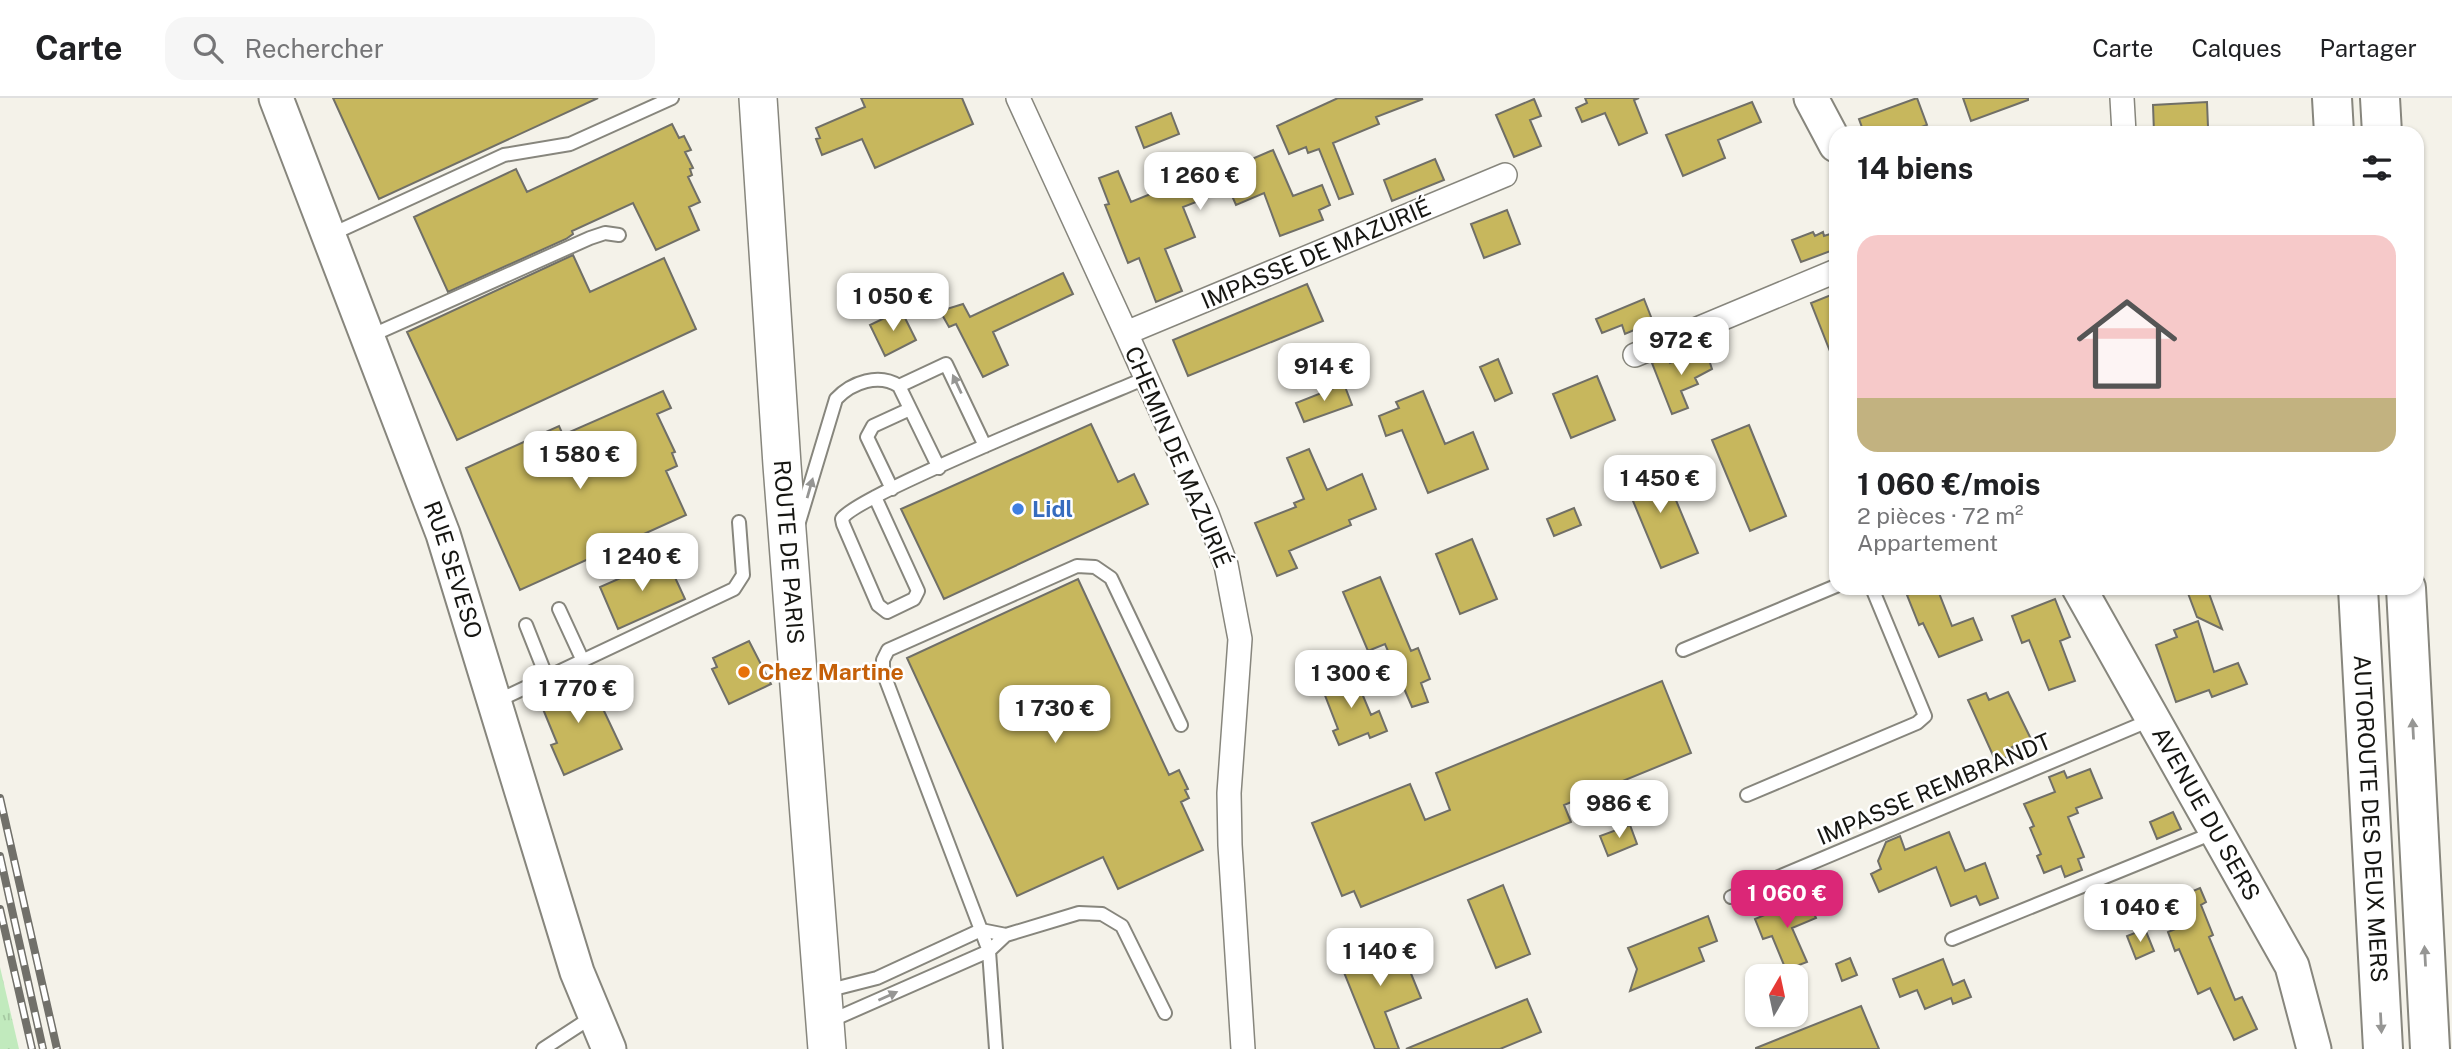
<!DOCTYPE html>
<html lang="fr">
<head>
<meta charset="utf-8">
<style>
	body { margin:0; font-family:"Public Sans",sans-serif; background:#f6f6f6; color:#202124; height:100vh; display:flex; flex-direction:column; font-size:26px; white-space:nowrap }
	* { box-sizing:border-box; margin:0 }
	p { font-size:23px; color:#757577 }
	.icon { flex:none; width:38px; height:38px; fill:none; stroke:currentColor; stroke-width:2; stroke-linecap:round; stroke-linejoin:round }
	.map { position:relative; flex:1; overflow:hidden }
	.drawer { position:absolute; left:1829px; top:28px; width:595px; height:469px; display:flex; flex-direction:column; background:#fff; border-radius:21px; box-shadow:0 2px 5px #0004 }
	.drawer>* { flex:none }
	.needle { width:46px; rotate:9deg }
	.fabs { position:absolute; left:1745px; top:866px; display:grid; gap:14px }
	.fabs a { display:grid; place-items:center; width:63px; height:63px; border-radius:14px; background:#fff; box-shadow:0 2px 5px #0004; font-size:35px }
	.price { position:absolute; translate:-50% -60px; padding:0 16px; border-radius:14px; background:#fff; color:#222; font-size:23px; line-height:46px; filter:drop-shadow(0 2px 4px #0008) }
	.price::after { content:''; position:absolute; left:50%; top:42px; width:21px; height:16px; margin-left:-10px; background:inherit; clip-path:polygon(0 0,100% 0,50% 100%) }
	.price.current { background:#db2777; color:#fff }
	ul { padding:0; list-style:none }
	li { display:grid; align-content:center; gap:14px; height:371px; padding:0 28px }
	li span { display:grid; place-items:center; height:217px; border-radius:21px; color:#555 }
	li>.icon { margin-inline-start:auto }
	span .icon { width:126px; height:126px; fill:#fffc; stroke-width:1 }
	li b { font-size:30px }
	h2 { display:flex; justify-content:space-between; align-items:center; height:84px; padding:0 28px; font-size:30px }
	header { display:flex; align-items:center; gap:42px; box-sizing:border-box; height:98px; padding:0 35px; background:#fff; border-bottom:2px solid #e0e0e0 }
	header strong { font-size:33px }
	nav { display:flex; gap:38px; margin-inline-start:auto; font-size:24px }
	.search { width:490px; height:63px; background:#f6f6f6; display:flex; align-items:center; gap:18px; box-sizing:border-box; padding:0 24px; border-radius:21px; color:#757577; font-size:26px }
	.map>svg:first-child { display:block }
</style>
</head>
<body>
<header>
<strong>Carte</strong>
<div class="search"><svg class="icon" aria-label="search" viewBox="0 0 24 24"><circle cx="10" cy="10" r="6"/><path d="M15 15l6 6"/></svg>Rechercher</div>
<nav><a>Carte</a><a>Calques</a><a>Partager</a></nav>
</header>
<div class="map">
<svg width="2452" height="951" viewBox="0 0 2452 951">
	<defs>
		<pattern id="grass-tufts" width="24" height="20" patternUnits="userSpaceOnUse" patternTransform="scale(1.75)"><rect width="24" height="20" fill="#c1eabd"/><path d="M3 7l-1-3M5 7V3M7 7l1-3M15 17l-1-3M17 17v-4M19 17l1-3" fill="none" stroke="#a5c8a1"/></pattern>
	</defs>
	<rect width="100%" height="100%" fill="#f4f2e9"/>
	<!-- grass -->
	<path fill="url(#grass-tufts)" d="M0 869 19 951H0Z"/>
	<!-- building -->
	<path fill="#c7b75d" stroke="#706f67" stroke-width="2" d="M333 0H598L379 101Z
		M861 0H962L973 26 875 70 862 41 822 57 816 41 820 40 816 30 865 9Z
		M1338 0 1423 1 1376 19 1379 26 1333 45 1353 96 1339 101 1319 51 1308 55 1306 49 1289 56 1277 28Z
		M1585 0H1639L1634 2 1647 35 1619 47 1605 15 1582 24 1576 10 1587 5Z
		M1917 0 1927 27 1905 35H1864L1859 21Z
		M1963 0H2028V2L1971 23Z
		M1534 1 1541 18 1530 22 1541 48 1514 59 1496 17Z
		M1752 4 1761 24 1718 42 1725 60 1683 78 1666 37Z
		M2207 4 2208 29 2179 31V35H2154L2153 7Z
		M1171 15 1179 36 1144 50 1136 29Z
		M672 26 679 40 684 38 691 52 685 54 693 70 690 71 692 77 688 79 700 104 689 109 699 132 656 152 633 105 572 133 573 136 566 141 448 194 414 119 516 71 527 94Z
		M1273 52 1293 98 1322 87 1330 107 1319 112 1323 122 1280 138 1264 95 1236 107 1229 91 1183 109 1195 139 1165 151 1182 193 1156 204 1139 160 1128 165 1105 107 1109 106 1099 80 1118 73 1131 104 1190 80 1187 74 1203 67 1208 80Z
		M1435 61 1444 82 1392 103 1384 82Z
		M1507 112 1520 146 1484 160 1471 126Z
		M1813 134 1815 138 1823 134 1824 138 1830 136 1836 151 1801 164 1792 142Z
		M573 157 590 194 664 160 696 231 457 342 407 234Z
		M1063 175 1073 196 993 234 1008 267 983 279 956 226 949 229 940 213 963 206 970 219Z
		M1307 186 1323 223 1188 278 1173 242Z
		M1836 195V266H1835L1811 205Z
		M1644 201 1653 224 1625 236 1622 227 1602 235 1596 221Z
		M901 212 916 242 885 258 870 227Z
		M1705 250 1712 271 1695 280 1698 286 1681 293 1688 310 1672 316 1652 265 1667 259 1670 265Z
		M1498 261 1512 295 1495 303 1480 269Z
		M1597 278 1615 322 1571 340 1553 296Z
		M1344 286 1352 307 1304 324 1296 305Z
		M663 293 671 310 657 316 675 354 672 355 677 368 666 373 686 417 520 492 466 370 559 328 563 337Z
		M1423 293 1445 346 1473 334 1488 371 1428 395 1402 332 1386 338 1379 318 1399 310 1396 304Z
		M1091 326 1118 384 1134 376 1148 406 944 501 901 411Z
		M1749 327 1786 418 1750 433 1712 342Z
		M1309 351 1327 392 1362 376 1376 411 1349 422 1351 427 1289 453 1297 470 1277 478 1255 425 1296 409 1294 405 1304 401 1287 360Z
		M1660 364 1698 455 1661 470 1623 379Z
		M1574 410 1581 427 1554 438 1547 421Z
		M1472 441 1497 501 1460 516 1436 456Z
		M666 460 685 501 618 531 600 489Z
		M1380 479 1411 553 1418 550 1430 581 1421 585 1428 604 1412 609 1385 546 1368 553 1343 494Z
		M1078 481 1169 677 1179 672 1188 691 1185 692 1189 700 1181 704 1203 752 1118 791 1103 759 1017 798 907 560Z
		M1907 490H1937L1952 528 1973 520 1982 542 1939 559 1923 525 1919 527 1907 497 1910 496Z
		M2186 490H2207L2222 531 2197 519Z
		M2055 501 2070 539 2060 543 2075 583 2049 592 2029 542 2022 545 2012 518Z
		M2198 523 2214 574 2238 565 2247 586 2212 599 2209 592 2176 604 2156 547 2177 539 2174 532Z
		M749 543 771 586 729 606 712 571 717 569 713 560Z
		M1353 574 1371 617 1379 613 1387 633 1370 640 1368 635 1339 647 1333 633 1338 631 1321 587Z
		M587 577 622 651 564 677 551 647 557 645 538 599Z
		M1662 583 1691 655 1564 707 1571 724 1361 809 1354 793 1342 798 1312 725 1410 686 1425 722 1450 712 1436 675Z
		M2008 594 2031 641 2012 649 2014 656 1996 664 1968 602 1986 595 1989 602Z
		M2090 671 2102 700 2076 710 2078 715 2068 719 2084 759 2078 761 2082 772 2065 779 2061 768 2044 775 2037 758 2041 756 2030 730 2034 728 2024 706 2055 694 2049 679 2064 673 2067 680Z
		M2173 714 2181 731 2157 741 2150 724Z
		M1630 727 1637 746 1608 758 1600 738Z
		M1949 734 1965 773 1985 765 1998 800 1980 807 1976 798 1951 808 1936 769 1879 794 1871 776 1881 771 1878 763 1886 744 1900 738 1905 752Z
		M1503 787 1530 856 1496 870 1468 802Z
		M2200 790 2206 804 2201 807 2213 837 2209 839 2235 902 2242 899 2257 931 2234 942 2210 890 2198 896 2179 851 2175 853 2168 834 2178 830 2169 803Z
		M1807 799 1816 820 1792 830 1807 864 1786 872 1772 838 1763 841 1755 821Z
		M1708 818 1717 843 1699 850 1704 863 1630 893 1637 871 1628 850Z
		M2145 831 2154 853 2136 861 2127 838Z
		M1396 839 1421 900 1385 914 1399 951H1375L1339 862Z
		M1850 860 1857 877 1842 883 1836 866Z
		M1943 861 1953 887 1964 882 1971 899 1953 906 1951 900 1925 911 1917 892 1900 899 1893 881Z
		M1527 901 1541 934 1500 951H1406Z
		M1861 908 1879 951H1756V950Z"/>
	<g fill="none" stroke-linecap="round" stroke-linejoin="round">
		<!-- lane casing -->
		<g stroke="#87867d" stroke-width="16">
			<path id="lane" d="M330 137 504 57 570 46 672 0
				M368 239 590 140 605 135 619 137
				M899 288 946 266 985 348
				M892 391 867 339 873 328 910 311
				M875 399 918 493 914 501 887 514 878 507 843 426 842 421C853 399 1106 297 1146 280
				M799 424 836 301C852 284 879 275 899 288L939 370
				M559 511 583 563
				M526 527 547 580
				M1683 552 1836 488
				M497 603 734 491 743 477 739 424
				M1747 697 1917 625 1925 618 1872 490
				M1731 799 2153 621
				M1952 841 2213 735
				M826 893 877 880 981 832 1006 837
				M830 923 989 853 1006 837 1079 815 1102 816 1122 828 1165 915
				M543 951 595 917
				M996 951 989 853 883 574V562L888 552 1077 468 1095 469 1111 480 1181 627"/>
		</g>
		<!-- street casing -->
		<g stroke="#87867d" stroke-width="26">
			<path id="street" d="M1018 0 1126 235 1207 416 1226 467 1240 541 1229 695 1230 747 1243 951
				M2122 0 2124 35
				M1126 235 1505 77
				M1635 257 1836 173"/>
		</g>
		<!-- secondary casing -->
		<g stroke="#87867d" stroke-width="37">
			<g id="secondary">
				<path id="s1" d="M276 0 443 436 577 874 609 951"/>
				<path d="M1811 0 1836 47"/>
				<path id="s2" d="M2079 490 2292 868 2314 951"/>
			</g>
		</g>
		<!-- primary casing -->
		<g stroke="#87867d" stroke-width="40">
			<g id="primary">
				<path id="s3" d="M758 0 782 367 827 951"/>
			</g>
		</g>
		<!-- highway casing -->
		<g stroke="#87867d" stroke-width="42">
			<g id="highway">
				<path d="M2332 0 2334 35"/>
				<path d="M2380 0 2382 35"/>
				<path id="s4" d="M2358 490 2383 951"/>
				<path d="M2406 490 2430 951"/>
			</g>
		</g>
		<!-- lane -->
		<use href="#lane" stroke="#fff" stroke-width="12"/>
		<!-- street -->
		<use href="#street" stroke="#fff" stroke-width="23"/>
		<!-- secondary -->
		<use href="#secondary" stroke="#fff" stroke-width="33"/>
		<!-- primary -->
		<use href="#primary" stroke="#fff" stroke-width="37"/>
		<!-- highway -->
		<use href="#highway" stroke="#fff" stroke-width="38"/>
		<!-- rail casing -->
		<g stroke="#71706a" stroke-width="8">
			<path id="rail" d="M0 700 57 951
				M0 758 43 951
				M0 811 32 951"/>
		</g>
		<!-- rail -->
		<use href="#rail" stroke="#fff" stroke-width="5" stroke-dasharray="16" stroke-linecap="butt"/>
	</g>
	<!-- one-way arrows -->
	<defs><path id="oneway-solid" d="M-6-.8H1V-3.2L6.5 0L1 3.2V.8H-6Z" transform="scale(1.75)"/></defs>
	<g fill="#969694">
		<use href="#oneway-solid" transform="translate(957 286) rotate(-115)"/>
		<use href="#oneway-solid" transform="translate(810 390) rotate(-74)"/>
		<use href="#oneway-solid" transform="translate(2413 631) rotate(-93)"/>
		<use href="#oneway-solid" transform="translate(2425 858) rotate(-93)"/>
		<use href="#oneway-solid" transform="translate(888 898) rotate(-24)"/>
		<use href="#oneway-solid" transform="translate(2381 925) rotate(87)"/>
	</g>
	<!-- markers -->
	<circle fill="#3f7fe0" stroke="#fff" stroke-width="2.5" cx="1018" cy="411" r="7"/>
	<circle fill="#e8710a" stroke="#fff" stroke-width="2.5" cx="744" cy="574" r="7"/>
	<g text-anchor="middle" stroke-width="5" stroke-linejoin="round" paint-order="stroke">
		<!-- street labels -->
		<g font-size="23" fill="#161612" stroke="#fff">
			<text transform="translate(1316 156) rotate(-23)" y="8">IMPASSE DE MAZURIÉ</text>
			<text transform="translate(1178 359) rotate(67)" y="8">CHEMIN DE MAZURIÉ</text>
			<text dy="8" stroke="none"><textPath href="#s3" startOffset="455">ROUTE DE PARIS</textPath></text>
			<text dy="8" stroke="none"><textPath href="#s1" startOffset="504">RUE SEVESO</textPath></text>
			<text transform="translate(1934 691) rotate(-23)" y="8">IMPASSE REMBRANDT</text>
			<text dy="8" stroke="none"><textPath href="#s2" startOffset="259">AVENUE DU SERS</textPath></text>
			<text dy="8" stroke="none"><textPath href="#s4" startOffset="231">AUTOROUTE DES DEUX MERS</textPath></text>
		</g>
		<!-- shop labels -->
		<g font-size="23" font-weight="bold" fill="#366cbe" stroke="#fff" text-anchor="start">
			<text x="1032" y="419">Lidl</text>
		</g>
		<!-- food labels -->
		<g font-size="23" font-weight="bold" fill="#c56008" stroke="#fff" text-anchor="start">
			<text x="758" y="582">Chez Martine</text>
		</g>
	</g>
</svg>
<div class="fabs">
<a><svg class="needle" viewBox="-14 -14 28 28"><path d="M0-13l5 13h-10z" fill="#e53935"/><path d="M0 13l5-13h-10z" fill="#757577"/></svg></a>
</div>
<b class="price" style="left:1200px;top:114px">1 260 €</b>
<b class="price" style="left:893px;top:235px">1 050 €</b>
<b class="price" style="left:1681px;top:279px">972 €</b>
<b class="price" style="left:1324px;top:305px">914 €</b>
<b class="price" style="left:580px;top:393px">1 580 €</b>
<b class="price" style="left:1660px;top:417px">1 450 €</b>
<b class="price" style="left:642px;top:495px">1 240 €</b>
<b class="price" style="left:1351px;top:612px">1 300 €</b>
<b class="price" style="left:578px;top:627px">1 770 €</b>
<b class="price" style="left:1055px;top:647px">1 730 €</b>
<b class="price" style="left:1619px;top:742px">986 €</b>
<b class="price current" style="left:1787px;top:832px">1 060 €</b>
<b class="price" style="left:2140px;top:846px">1 040 €</b>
<b class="price" style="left:1380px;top:890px">1 140 €</b>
<section class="drawer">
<h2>14 biens<svg class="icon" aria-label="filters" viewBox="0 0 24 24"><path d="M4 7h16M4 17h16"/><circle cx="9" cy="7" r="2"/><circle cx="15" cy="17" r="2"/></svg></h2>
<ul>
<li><span style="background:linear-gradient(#f6c9c9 75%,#c2b280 0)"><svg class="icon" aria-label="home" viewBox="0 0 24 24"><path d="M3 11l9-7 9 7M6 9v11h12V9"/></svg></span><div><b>1 060 €/mois</b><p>2 pièces · 72 m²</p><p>Appartement</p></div></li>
</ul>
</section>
</div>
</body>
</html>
